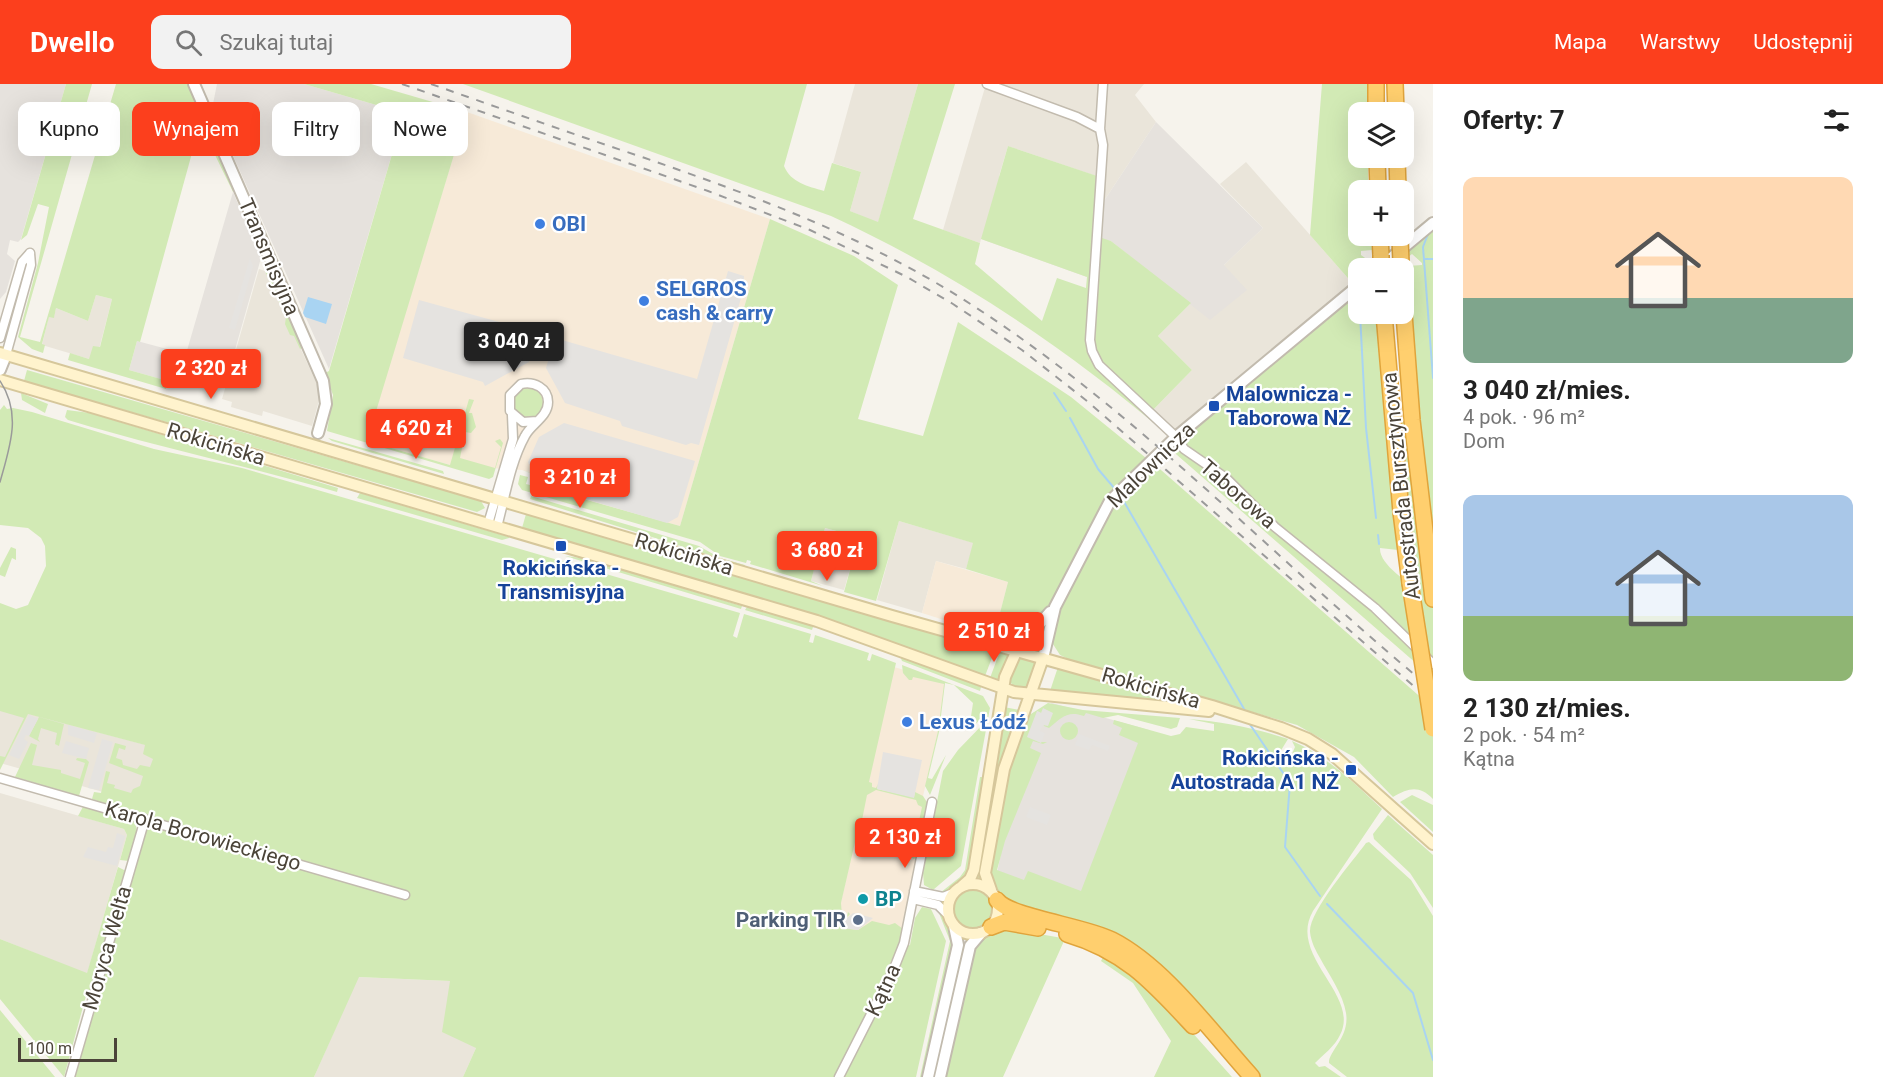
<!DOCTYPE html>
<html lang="pl">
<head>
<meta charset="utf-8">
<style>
	body { margin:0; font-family:Roboto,sans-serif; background:#f2f2f2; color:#222; height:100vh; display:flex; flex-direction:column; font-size:22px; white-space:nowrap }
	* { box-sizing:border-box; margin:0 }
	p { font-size:20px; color:#767676 }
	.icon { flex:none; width:33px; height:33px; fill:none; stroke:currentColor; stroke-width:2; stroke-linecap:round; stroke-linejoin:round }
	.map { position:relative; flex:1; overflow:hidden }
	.details { display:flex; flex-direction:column; background:#fff; width:450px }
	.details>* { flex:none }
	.banner { position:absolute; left:18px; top:18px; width:570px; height:54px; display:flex; gap:12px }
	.fabs { position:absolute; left:1348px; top:18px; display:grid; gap:12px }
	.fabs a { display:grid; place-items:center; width:66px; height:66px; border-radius:12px; background:#fff; box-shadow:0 6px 24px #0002; font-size:30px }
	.scale { position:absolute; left:18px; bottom:15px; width:99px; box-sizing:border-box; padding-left:6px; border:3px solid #4b4439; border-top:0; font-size:16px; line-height:21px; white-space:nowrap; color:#4b4439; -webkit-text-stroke:4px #fff; paint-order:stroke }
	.price { position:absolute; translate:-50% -51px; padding:0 14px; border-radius:6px; background:#fc3f1d; color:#fff; font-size:20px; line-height:39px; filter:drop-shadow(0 2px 3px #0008) }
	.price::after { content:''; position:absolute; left:50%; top:36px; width:18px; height:14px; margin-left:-9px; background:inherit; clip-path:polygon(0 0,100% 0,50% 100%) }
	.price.active { background:#222; color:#fff }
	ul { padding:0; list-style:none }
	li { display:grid; align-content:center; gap:12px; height:318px; padding:0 30px }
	li span { display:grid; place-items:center; height:186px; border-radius:12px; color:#555 }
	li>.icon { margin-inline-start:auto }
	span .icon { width:108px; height:108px; fill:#fffc; stroke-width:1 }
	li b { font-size:26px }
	h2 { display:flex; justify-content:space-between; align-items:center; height:72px; padding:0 30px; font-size:26px }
	.tag { padding:0 21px; border-radius:12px; background:#fff; box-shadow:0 6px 24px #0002; font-size:21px; line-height:54px }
	.tag.active { background:#fc3f1d; color:#fff }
	header { display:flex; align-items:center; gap:36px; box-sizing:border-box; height:84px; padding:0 30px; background:#fc3f1d; color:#fff }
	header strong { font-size:28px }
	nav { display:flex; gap:33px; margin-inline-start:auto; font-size:21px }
	.search { width:420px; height:54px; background:#f2f2f2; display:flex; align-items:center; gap:15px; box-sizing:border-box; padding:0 21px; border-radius:12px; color:#767676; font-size:22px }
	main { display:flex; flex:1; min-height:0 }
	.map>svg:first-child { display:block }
</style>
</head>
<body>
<header>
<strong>Dwello</strong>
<div class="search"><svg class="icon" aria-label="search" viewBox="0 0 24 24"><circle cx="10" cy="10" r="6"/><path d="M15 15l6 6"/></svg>Szukaj tutaj</div>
<nav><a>Mapa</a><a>Warstwy</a><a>Udostępnij</a></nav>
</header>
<main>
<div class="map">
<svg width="1433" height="993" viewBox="0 0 1433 993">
	<rect width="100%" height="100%" fill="#f6f3ec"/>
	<!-- residential -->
	<path fill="#eae5da" d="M855 0H918L878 139 850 127 861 88 833 79Z
		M986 0H1144L1135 11 1156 38 1100 123 1102 94 1008 62 999 92 1087 193 981 155 980 159 943 146Z
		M1246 78 1354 201 1174 347 1152 327 1192 286 1158 252 1191 219 1210 235 1224 181 1263 144 1220 100Z
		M259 185 265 187 321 309 312 342 263 327 262 332 231 323 232 318 222 315Z
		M96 211 112 215 96 277 42 261 49 232 54 233 56 224 88 237Z
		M899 437 974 459 966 485 936 477 922 529 877 516Z
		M825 444 859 453 844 506 811 497Z
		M0 622 161 665 135 717 0 679Z
		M0 709 124 745 127 751 87 890 0 855Z
		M358 893 450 897 476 964 463 993H314Z"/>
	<!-- commercial -->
	<path fill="#f7ead8" d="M467 28 770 135 680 442 544 404 547 393 522 386 450 381 366 357Z
		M936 477 1008 498 994 552 922 529Z
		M894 583 945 598 938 648 923 712 928 720 900 857 835 845Z"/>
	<!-- industrial -->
	<path fill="#e6e2dd" d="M0 0H66L21 155 18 158 10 156 7 170 15 177 6 208 0 215Z
		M217 0H304L404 29 329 285 212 25Z
		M1156 38 1263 144 1224 181 1247 206 1210 236 1111 157 1097 154 1100 123Z
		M233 108 261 174 229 287 185 274 178 300 129 286 137 257 186 270Z
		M1052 619 1149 646 1078 827 996 794 1029 631Z"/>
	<!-- green -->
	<path fill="#d2eab5" d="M66 0H92L20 253 40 258 116 0H189L234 102 233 108 200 40 140 258 137 257 129 286 168 297 166 305 68 276 70 269 89 275 93 262 100 263 112 215 96 211 88 237 56 224 54 234 49 233 42 260 45 261 43 269 32 265 18 253 38 179 49 123 38 120 27 151 21 156Z
		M304 0H371L467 28 367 357 450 381 469 315 474 316 469 329H472L476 343 471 349 465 348 460 374 495 384 501 363 495 357 500 355 503 359 493 393 489 395 327 347 333 311 325 289 329 287 404 29Z
		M463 0H807L784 82C791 99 808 102 824 107L832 79 861 88 850 127 878 138 918 0H955L913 135 980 159 975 180 1042 237 1057 194 1086 204 1087 193 981 155 1008 62 1097 92 1089 270 1096 282 1167 350C1064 262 954 189 831 132Z
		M1322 0H1367V28H1359V74H1368V106H1359V152H1371L1372 166 1361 167V171L1372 179V184H1359V196L1354 201 1310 151Z
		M770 135 854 172 898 201 858 335 923 352 958 238 1071 313 1146 374 1106 417 1053 519 1026 551 1022 550 1011 556 994 552 1008 498 966 485 973 459 899 437 876 517 844 508 859 453 825 444 811 497 823 502 750 480 751 477 747 476 746 479 720 472 700 458 522 406 518 400 520 391 528 393 526 400 538 403 541 393 522 386 547 394 544 404 680 442Z
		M1433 143V465L1414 279 1408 182 1422 181V179L1412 170 1393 184H1384Z
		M1102 154 1111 157 1191 219 1158 252 1192 286 1152 327 1098 275 1093 258 1099 156Z
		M271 184 304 263 300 265 294 252 290 251 285 240 286 233 265 187Z
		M1359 205V230H1377L1398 466 1380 464C1379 481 1409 499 1421 507L1413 493 1396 338 1408 337 1427 501 1423 502V509L1433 518V576L1191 368 1179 355Z
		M27 286 481 417 485 424 477 428 24 297Z
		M513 319a15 15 0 1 1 30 0a15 15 0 1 1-30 0Z
		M21 309 48 320 45 329 22 316Z
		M4 321 7 325 13 324 32 328 154 365 242 384 740 529 733 552 737 554 744 530 811 550 809 558 813 559 815 551 869 569 867 576 870 577 872 570 896 579 869 698 872 699V703L876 704 878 700 877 705 914 713 915 708 923 712 928 720 925 738 918 741 914 737H919L922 723 918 721 916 716 876 706 867 711 862 736 866 739 863 742 869 744 867 740 872 741 871 746 887 749 889 745 893 746 894 749 888 754 864 749 856 754 841 819 842 832 847 833 848 828 850 830 840 841 842 844 858 846 872 837 889 841 895 839 903 845 892 886 836 993H463L476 964 442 948 450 897 359 893 314 993H75L148 736 92 715 94 708 101 709 106 687 110 688 107 699 115 701 114 704 131 709 133 705 140 702 143 692 109 679 115 659 126 662 125 666 119 664 116 674 122 676 123 681 137 685 140 681 150 683 153 675 143 670 145 661 28 630 0 686V672L5 673 24 634 0 627V519L16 525 28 521 46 482 45 462 41 454 28 444 0 441V326Z
		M67 326 90 329 338 404 337 408C247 382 157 363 68 336L65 333Z
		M328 354 443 387 444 390 332 357Z
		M1175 358C1265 428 1350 505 1433 583V594L1169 364Z
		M1153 379 1433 624V715C1419 701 1409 704 1393 713L1354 673 1297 641 1068 575 1060 571 1051 557 1058 526 1109 423Z
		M360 409 509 453V454L502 456 357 414Z
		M531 412 699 462 720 474 745 481V482L530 415Z
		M526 430 995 566 985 592 850 542 522 444Z
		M11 463 16 465V476L12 474 5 493 0 491V484Z
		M565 472 582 474 742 522 741 525Z
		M747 523 807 540 813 543 812 546 745 526Z
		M1000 567 1009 572 998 597 990 594Z
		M900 572 981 603 980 607 902 577Z
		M1018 574 1031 576 1036 581 1030 602C1023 606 1015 604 1010 598L1009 594Z
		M902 581 983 612 990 624 961 782 933 806 924 801 923 789 943 687 958 666 986 637 983 633 969 646 973 619 954 601 945 599 939 648 928 694 932 695 946 671 930 711 925 702 938 647 944 600 913 593 912 596H909L903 589Z
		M1058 583 1173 616 1174 617 1050 607Z
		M1048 619 1083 626 1180 634 1177 643 1171 645 1118 631 1103 634 1086 629 1084 632C1067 626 1061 634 1049 644L1044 642 1041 629 1037 627 1041 658H1047L1043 660 1033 657 1030 664 1041 669 1005 757 997 786 1024 796 1028 787 1081 807 1138 659 1119 651 1122 644 1113 640 1114 636 1171 652 1180 650 1186 643 1214 647V640L1189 635C1224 638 1255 644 1288 655L1280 668 1291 672 1295 663 1292 657C1327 672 1354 699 1382 725L1313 827C1287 872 1361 911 1340 951 1335 962 1323 971 1315 979L1319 983 1325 982 1341 993H1258L1184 910 1010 823 992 800 990 792 1007 692 1028 629 1031 630Z
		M1004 623 1020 626 1001 681 982 796 974 795Z
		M39 633 64 640 59 662 55 660 57 649 41 644 38 655 40 658 29 652Z
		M1060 647a9 9 0 1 1 18 0a9 9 0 1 1-18 0Z
		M31 659 37 661 32 681 61 686V689L80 695 85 679 76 676 77 674 86 675 89 678 79 712 15 693Z
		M980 693H983C982 712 976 776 967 791 962 798 948 808 940 809L960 793 965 786Z
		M1412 711 1433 721V748L1400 718Z
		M84 721 135 737 137 747 129 777 120 776 127 751 124 745 78 732Z
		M1388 731 1433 771V824L1410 789 1374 755 1373 750Z
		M903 749 905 754 918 752 921 756 917 772 914 775 907 771 913 768 910 762 904 765 900 757Z
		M1369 758 1411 796 1433 832V993H1347L1329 979C1328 968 1350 953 1346 929 1343 910 1329 891 1320 874 1316 867 1311 858 1310 848 1309 827 1353 777 1366 759Z
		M118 783 126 787 91 908H87L64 993 0 915V855L87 889Z
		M952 825a21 21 0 1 1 42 0a21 21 0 1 1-42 0Z
		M922 823 931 825 946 857 916 993H842L906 862 910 861 915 834Z
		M937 824 953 849 954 858 924 993H920L950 857Z
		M1001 843 1073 856 1112 872 1148 899 1232 993H1154L1171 957 1133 899 1101 877 1104 871 1064 857 1003 993H945L974 864 980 856Z
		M0 926 55 993H0Z"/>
	<!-- parking -->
	<path fill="#e5e3e0" d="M250 174 253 182 235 246 229 244Z
		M728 187 744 192 743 207 699 361 691 359 686 361 622 342 620 337 565 319 546 284 555 254 697 295Z
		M419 216 532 247 531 249 537 251 529 278 485 302 483 298 403 274Z
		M564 339 695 377 678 433 667 439 558 407 557 404 561 402 556 393 531 384 528 378 539 353Z
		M1043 624 1053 629 1048 642 1043 641 1040 647 1045 649 1041 659 1027 653 1037 627 1041 629Z
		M29 631 38 635 29 652 26 651 24 655 28 658 19 675 9 671Z
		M68 641 97 649 94 659 68 651Z
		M1079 650 1110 662 1108 667 1092 661 1089 666 1075 661Z
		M102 655 113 658 99 706 88 704Z
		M66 657 89 664 86 675 62 669Z
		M883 668 922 676 914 714 877 705Z
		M1030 723 1051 731 1047 741 1026 733Z
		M117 749 125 752 117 782 83 773 88 763 106 768 108 763 113 764Z
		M853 829 858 830 873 834 858 846 842 844 840 840Z"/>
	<!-- water -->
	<path fill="#a9d4f2" d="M308 213 332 220 326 240 305 233 303 229Z"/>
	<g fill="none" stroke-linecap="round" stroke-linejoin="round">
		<!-- stream -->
		<path stroke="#a9d4f2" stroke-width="2" d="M1428 150 1423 163 1433 294
			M1424 175H1433
			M1359 209V223
			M1360 230 1366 344 1376 434
			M1054 309 1066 327
			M1070 334 1098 385 1115 405
			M1123 416 1247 630
			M1378 451 1379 460
			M1249 639 1290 699 1285 763 1320 812
			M1327 820 1413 909 1433 976"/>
		<!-- minor casing -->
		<g stroke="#c2bbae" stroke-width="11">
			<path id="minor" d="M987 0 1077 33 1100 45
				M1103 0 1100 45 1103 61 1090 256 1092 267 1099 281 1176 353 1184 365 1226 394 1275 443 1375 524 1433 580
				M0 254 22 178 30 169
				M6 271 31 181 30 169
				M488 440 513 355 512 331
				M497 443C505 414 510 379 525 352 531 340 548 333 548 318 548 304 534 297 521 300L510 311V327L523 338 537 337
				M0 694 405 811
				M914 807 943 813 953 809
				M913 815 938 821 949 832
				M70 993 145 735
				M839 993 893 887 904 859 932 718"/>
		</g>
		<!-- tertiary casing -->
		<g stroke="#c2bbae" stroke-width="14">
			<path id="tertiary" d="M194 0 323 297 326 320 318 349
				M1379 184 1433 139
				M0 286 6 271
				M1017 566 1050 528
				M1043 574 1055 523 1110 417 1176 353 1359 201
				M928 993 958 861 954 842
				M940 993 970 862 981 849"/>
		</g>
		<!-- secondary casing -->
		<g stroke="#d6c79b" stroke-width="14">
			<path id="secondary" d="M0 269 892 532 1212 622 1281 644 1308 655 1332 670 1433 760
				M0 296 817 537 1014 608 1209 627
				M948 825a25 25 0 1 1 50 0a25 25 0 1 1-50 0Z
				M962 802 970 795 974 786 1005 593 1017 566
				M991 806 985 789 1004 685 1043 574"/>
		</g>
		<!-- motorway casing -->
		<g stroke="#e0a43c" stroke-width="18">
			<path id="motorway" d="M1376 0V28
				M1395 0 1396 28
				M1377 74 1378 106
				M1397 74 1398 106
				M1380 152 1381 171
				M1384 230 1401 428 1410 499
				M1404 230 1412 336 1433 515
				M997 816C1009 833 1085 842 1112 856 1165 883 1212 949 1252 993
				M991 843 1004 838 1038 844
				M1067 850C1125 867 1153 899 1193 942"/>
		</g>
		<!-- minor -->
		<use href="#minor" stroke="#fff" stroke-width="8"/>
		<!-- tertiary -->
		<use href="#tertiary" stroke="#fff" stroke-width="10"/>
		<!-- secondary -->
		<use href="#secondary" stroke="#fff3cd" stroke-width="10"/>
		<!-- motorway -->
		<use href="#motorway" stroke="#ffcf6e" stroke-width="15"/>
		<!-- tram -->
		<path stroke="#9a9a9a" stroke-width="1.5" d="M0 297C22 330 10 362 0 398"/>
		<!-- rail -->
		<path stroke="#9a9a9a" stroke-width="2" stroke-dasharray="8 8" stroke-linecap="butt" d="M402 0 708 107 810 146 907 193 953 220 1022 266 1087 317 1433 619
			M431 0C502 25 573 50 645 74 754 112 863 152 961 214 1133 322 1276 477 1433 606"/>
		<!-- motorway-bridge casing -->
		<g stroke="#e0a43c" stroke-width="18" stroke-linecap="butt">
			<path id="motorway-bridge" d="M1400 155 1401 178
				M1381 171V184
				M1410 499 1433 645"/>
		</g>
		<!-- motorway-bridge -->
		<use href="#motorway-bridge" stroke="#ffcf6e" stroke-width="15"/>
	</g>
	<!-- markers -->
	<g fill="#3f7fe0" stroke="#fff" stroke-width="2">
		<circle cx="540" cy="140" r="6"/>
		<circle cx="644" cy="217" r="6"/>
		<circle cx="907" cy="638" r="6"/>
	</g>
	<g fill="#1a4fb4" stroke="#fff" stroke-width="2">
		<rect x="1208" y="316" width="12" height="12" rx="3"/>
		<rect x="555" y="456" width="12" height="12" rx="3"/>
		<rect x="1345" y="680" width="12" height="12" rx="3"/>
	</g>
	<circle fill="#0f9aa8" stroke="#fff" stroke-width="2" cx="863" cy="815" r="6"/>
	<circle fill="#5c6f8a" stroke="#fff" stroke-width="2" cx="858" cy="836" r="6"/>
	<g text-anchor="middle" stroke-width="4.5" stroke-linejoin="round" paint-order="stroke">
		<!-- shop labels -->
		<g font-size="21" font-weight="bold" fill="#366cbe" stroke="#fff" text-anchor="start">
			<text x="552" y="147">OBI</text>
			<text x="656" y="212">SELGROS<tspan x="656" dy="24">cash &amp; carry</tspan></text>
			<text x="919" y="645">Lexus Łódź</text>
		</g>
		<!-- street labels -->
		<g font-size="21" fill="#4b4439" stroke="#fff">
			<text transform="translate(269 173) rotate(67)" y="7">Transmisyjna</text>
			<text transform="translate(216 360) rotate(17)" y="7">Rokicińska</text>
			<text transform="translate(1151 381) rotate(-44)" y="7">Malownicza</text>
			<text transform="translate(1401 402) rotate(-96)" y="7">Autostrada Bursztynowa</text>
			<text transform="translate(1238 410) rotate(41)" y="7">Taborowa</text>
			<text transform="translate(684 470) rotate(17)" y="7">Rokicińska</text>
			<text transform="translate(1151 604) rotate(16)" y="7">Rokicińska</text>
			<text transform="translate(203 752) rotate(16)" y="7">Karola Borowieckiego</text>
			<text transform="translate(107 864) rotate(-74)" y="7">Moryca Welta</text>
			<text transform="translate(883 906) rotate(-65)" y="7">Kątna</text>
		</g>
		<!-- transit labels -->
		<g font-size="21" font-weight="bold" fill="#164399" stroke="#fff" text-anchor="start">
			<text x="1226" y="317">Malownicza -<tspan x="1226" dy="24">Taborowa NŻ</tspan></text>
			<text x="561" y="491" text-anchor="middle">Rokicińska -<tspan x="561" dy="24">Transmisyjna</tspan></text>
			<text x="1339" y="681" text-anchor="end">Rokicińska -<tspan x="1339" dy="24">Autostrada A1 NŻ</tspan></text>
		</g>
		<!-- culture labels -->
		<g font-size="21" font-weight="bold" fill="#0d838f" stroke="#fff" text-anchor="start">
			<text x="875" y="822">BP</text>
		</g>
		<!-- service labels -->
		<g font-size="21" font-weight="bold" fill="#4e5e75" stroke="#fff" text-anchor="end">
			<text x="846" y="843">Parking TIR</text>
		</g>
	</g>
</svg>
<div class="fabs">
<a><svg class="icon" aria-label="layers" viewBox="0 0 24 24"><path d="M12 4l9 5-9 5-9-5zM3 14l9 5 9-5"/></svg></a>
<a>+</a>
<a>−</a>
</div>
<div class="scale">100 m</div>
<b class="price active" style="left:514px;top:289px">3 040 zł</b>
<b class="price" style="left:211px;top:316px">2 320 zł</b>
<b class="price" style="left:416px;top:376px">4 620 zł</b>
<b class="price" style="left:580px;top:425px">3 210 zł</b>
<b class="price" style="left:827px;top:498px">3 680 zł</b>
<b class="price" style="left:994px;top:579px">2 510 zł</b>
<b class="price" style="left:905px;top:785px">2 130 zł</b>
<div class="banner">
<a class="tag">Kupno</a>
<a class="tag active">Wynajem</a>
<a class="tag">Filtry</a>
<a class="tag">Nowe</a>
</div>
</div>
<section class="details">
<h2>Oferty: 7<svg class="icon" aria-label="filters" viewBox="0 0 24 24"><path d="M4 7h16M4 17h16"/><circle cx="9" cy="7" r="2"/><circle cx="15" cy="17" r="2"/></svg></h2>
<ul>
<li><span style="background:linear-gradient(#ffd9b3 65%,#7fa58c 0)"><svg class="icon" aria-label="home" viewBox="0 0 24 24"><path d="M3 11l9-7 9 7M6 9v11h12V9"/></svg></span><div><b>3 040 zł/mies.</b><p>4 pok. · 96 m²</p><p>Dom</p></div></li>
<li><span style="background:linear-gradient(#a9c7e8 65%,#8fb573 0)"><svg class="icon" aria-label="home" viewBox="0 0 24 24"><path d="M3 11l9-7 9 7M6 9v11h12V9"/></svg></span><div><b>2 130 zł/mies.</b><p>2 pok. · 54 m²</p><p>Kątna</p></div></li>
</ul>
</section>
</main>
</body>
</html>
